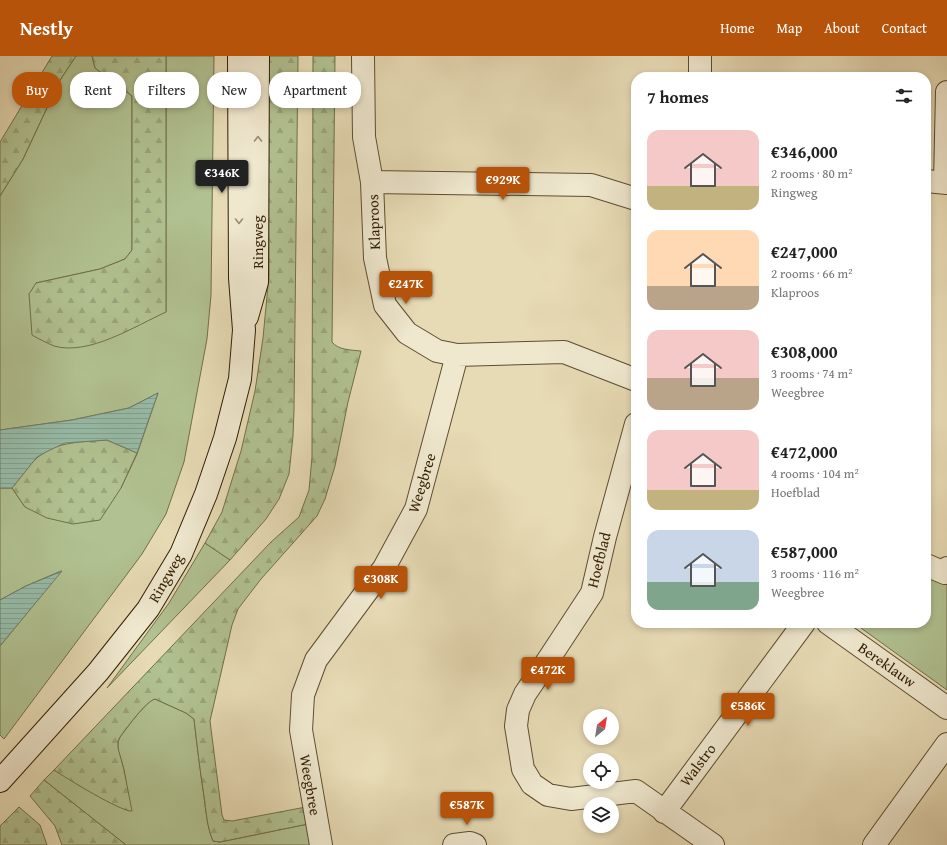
<!DOCTYPE html>
<html lang="en">
<head>
<meta charset="utf-8">
<style>
	body { margin:0; font-family:"Gentium Book Plus",serif; background:#f6f6f6; color:#222; height:100vh; display:flex; flex-direction:column; font-size:15px; white-space:nowrap }
	* { box-sizing:border-box; margin:0 }
	p { font-size:13px; color:#767676 }
	.icon { flex:none; width:22px; height:22px; fill:none; stroke:currentColor; stroke-width:2; stroke-linecap:round; stroke-linejoin:round }
	.map { position:relative; flex:1; overflow:hidden }
	.sheet { position:absolute; left:631px; top:16px; width:300px; height:556px; display:flex; flex-direction:column; background:#fff; border-radius:16px; box-shadow:0 2px 6px #0003 }
	.sheet>* { flex:none }
	.guide { position:absolute; left:12px; top:16px; width:380px; height:36px; display:flex; gap:8px }
	.needle { width:26px; rotate:30deg }
	.tools { position:absolute; left:583px; top:653px; display:grid; gap:8px }
	.tools a { display:grid; place-items:center; width:36px; height:36px; border-radius:50%; background:#fff; box-shadow:0 2px 6px #0003; font-size:20px }
	.price { position:absolute; translate:-50% -34px; padding:0 9px; border-radius:4px; background:#b45309; color:#fff; font-size:13px; line-height:26px; filter:drop-shadow(0 1px 2px #0008) }
	.price::after { content:''; position:absolute; left:50%; top:24px; width:12px; height:9px; margin-left:-6px; background:inherit; clip-path:polygon(0 0,100% 0,50% 100%) }
	.price.active { background:#222; color:#fff }
	ul { padding:0; list-style:none }
	li { display:flex; align-items:center; gap:12px; height:100px; padding:0 16px }
	li span { display:grid; place-items:center; flex:none; width:112px; height:80px; border-radius:12px; color:#555 }
	li>.icon { margin-inline-start:auto }
	span .icon { width:48px; height:48px; fill:#fffc; stroke-width:1 }
	li b { font-size:17px }
	h2 { display:flex; justify-content:space-between; align-items:center; height:48px; padding:0 16px; font-size:17px }
	.pill { padding:0 14px; border-radius:16px; background:#fff; box-shadow:0 2px 6px #0003; font-size:14px; line-height:36px }
	.pill.active { background:#b45309; color:#fff }
	header { display:flex; align-items:center; gap:24px; box-sizing:border-box; height:56px; padding:0 20px; background:#b45309; color:#fff }
	header strong { font-size:19px }
	nav { display:flex; gap:22px; margin-inline-start:auto; font-size:14px }
	.map>svg:first-child { display:block }
</style>
</head>
<body>
<header>
<strong>Nestly</strong>
<nav><a>Home</a><a>Map</a><a>About</a><a>Contact</a></nav>
</header>
<div class="map">
<svg width="947" height="789" viewBox="0 0 947 789">
	<defs>
		<pattern id="forest-firs" width="22" height="20" patternUnits="userSpaceOnUse"><rect width="22" height="20" fill="#b1c191"/><path d="M5 1l3.5 6h-7zM16 11l3.5 6h-7z" fill="#99a57b"/></pattern>
		<pattern id="water-rules" width="6" height="5" patternUnits="userSpaceOnUse"><rect width="6" height="5" fill="#97bca9"/><path d="M0 2.5h6" fill="none" stroke="#83a190"/></pattern>
	</defs>
	<rect width="100%" height="100%" fill="#e7dbb5"/>
	<filter id="stains"><feTurbulence type="fractalNoise" baseFrequency=".005" numOctaves="4"/><feColorMatrix values="0 0 0 0 .2 0 0 0 0 .09 0 0 0 0 .02 0 0 0 .5 -.17"/></filter>
	<radialGradient id="worn" r=".72"><stop offset=".6" stop-color="#630" stop-opacity="0"/><stop offset="1" stop-color="#630" stop-opacity=".3"/></radialGradient>
	<!-- grass -->
	<path fill="#b1c191" stroke="#71704a" d="M76 0H92L95 12 132 40V194L125 203 100 213 36 227 166 256V0H214L211 239 207 283 184 406 166 458 142 498 4 683 0 679V590L61 515 26 530 0 544V432H12L25 451 121 432 137 398 158 337 129 352 72 364 0 374V140L23 103 60 24Z
		M205 487 230 504 107 632 169 547Z
		M926 515 947 524V634L854 567H926Z
		M155 643 186 657 194 663C197 689 200 714 204 740 206 755 207 771 213 785L220 786 308 768 310 789H126L44 724 54 714 102 742 129 755C127 742 127 728 124 714 122 703 114 692 120 681 126 673 146 645 155 643Z"/>
	<!-- forest -->
	<path fill="url(#forest-firs)" stroke="#71704a" d="M52 0H76L60 24 23 103 0 140V86Z
		M92 0H166V256C135 270 89 300 54 290 47 287 39 283 32 279L29 238 36 227 100 213 125 203 132 194V40L95 12Z
		M268 0H298L294 354 293 380 289 418 279 443 266 463 230 504 205 487 222 456 241 395 255 335 263 282 269 219Z
		M313 0H335L332 286C338 294 351 294 361 295L348 346 335 410 325 443 317 460 261 523 238 553 232 569 210 665 222 759 224 764 232 765 306 751 308 768 220 786 213 785C207 771 206 755 204 740 200 715 197 689 194 663L186 657 155 643C146 645 126 673 120 681L118 685V692L124 714 132 755C121 756 66 722 54 714L271 486 299 461 309 434 312 401Z
		M107 384 137 397 121 432 100 464 73 468 47 462 25 451 12 432C20 423 29 408 38 401 57 385 83 386 107 384Z
		M44 724 126 789H62L55 770 30 740Z
		M19 751 40 769 47 789H0V770Z"/>
	<!-- water -->
	<path fill="url(#water-rules)" stroke="#6e7d67" d="M158 337 137 397 107 384 65 387 48 395 37 401 12 432H0V374L72 364 129 352Z
		M62 515 0 590V544L26 530Z"/>
	<g fill="none" stroke-linecap="round" stroke-linejoin="round">
		<!-- minor casing -->
		<g stroke="#5e4d30" stroke-width="24">
			<path id="minor" d="M363 0 364 81 372 126 375 202 385 249 407 277 437 295 457 299 564 296 636 324
				M372 126 591 129 636 143
				M945 126 947 36
				M636 368 605 481 592 537 550 601 525 638 518 654 516 670 523 713 532 728 548 739 571 743 636 735 713 789
				M926 509 945 517 947 512
				M828 567 947 652
				M664 756 804 567
				M321 789 301 674 303 639 316 604 384 512 416 453 457 299
				M454 789 470 787 475 789
				M874 789 947 688"/>
		</g>
		<!-- tertiary casing -->
		<g stroke="#5e4d30" stroke-width="24">
			<path id="tertiary" d="M700 0V21
				M926 125 947 127"/>
		</g>
		<!-- secondary casing -->
		<g stroke="#311e03" stroke-width="24">
			<path id="secondary" d="M247 261 257 226 258 0
				M0 725 98 616 148 553 181 498 206 438 225 382 240 323 244 274 240 222 239 0"/>
		</g>
		<!-- minor -->
		<use href="#minor" stroke="#efe8cf" stroke-width="22"/>
		<!-- tertiary -->
		<use href="#tertiary" stroke="#efe8cf" stroke-width="22"/>
		<!-- secondary -->
		<use href="#secondary" stroke="#efe8cf" stroke-width="22"/>
	</g>
	<!-- one-way arrows -->
	<defs><path id="oneway-chevron" d="M-2-3.5L2.5 0L-2 3.5" fill="none" stroke-width="1.6" stroke-linecap="round" stroke-linejoin="round"/></defs>
	<g stroke="#9a8d73">
		<use href="#oneway-chevron" transform="translate(258 83) rotate(-90)"/>
		<use href="#oneway-chevron" transform="translate(239 165) rotate(90)"/>
	</g>
	<g text-anchor="middle" stroke-width="3.5" stroke-linejoin="round" paint-order="stroke">
		<!-- street labels -->
		<g font-size="15" fill="#311e03" stroke="#efe8cf">
			<text transform="translate(374 166) rotate(-92)" y="5">Klaproos</text>
			<text transform="translate(258 186) rotate(-90)" y="5">Ringweg</text>
			<text transform="translate(422 427) rotate(-73)" y="5">Weegbree</text>
			<text transform="translate(599 504) rotate(-76)" y="5">Hoefblad</text>
			<text transform="translate(166 522) rotate(-60)" y="5">Ringweg</text>
			<text transform="translate(887 609) rotate(35)" y="5">Bereklauw</text>
			<text transform="translate(698 709) rotate(-53)" y="5">Walstro</text>
			<text transform="translate(310 729) rotate(80)" y="5">Weegbree</text>
		</g>
	</g>
	<rect width="100%" height="100%" filter="url(#stains)"/>
	<rect width="100%" height="100%" fill="url(#worn)"/>
</svg>
<div class="tools">
<a><svg class="needle" viewBox="-14 -14 28 28"><path d="M0-13l5 13h-10z" fill="#e53935"/><path d="M0 13l5-13h-10z" fill="#767676"/></svg></a>
<a><svg class="icon" aria-label="locate" viewBox="0 0 24 24"><circle cx="12" cy="12" r="6"/><path d="M12 2v4M12 18v4M2 12h4M18 12h4"/></svg></a>
<a><svg class="icon" aria-label="layers" viewBox="0 0 24 24"><path d="M12 4l9 5-9 5-9-5zM3 14l9 5 9-5"/></svg></a>
</div>
<b class="price active" style="left:222px;top:138px">€346K</b>
<b class="price" style="left:503px;top:145px">€929K</b>
<b class="price" style="left:406px;top:249px">€247K</b>
<b class="price" style="left:381px;top:544px">€308K</b>
<b class="price" style="left:548px;top:635px">€472K</b>
<b class="price" style="left:748px;top:671px">€586K</b>
<b class="price" style="left:467px;top:770px">€587K</b>
<div class="guide">
<a class="pill active">Buy</a>
<a class="pill">Rent</a>
<a class="pill">Filters</a>
<a class="pill">New</a>
<a class="pill">Apartment</a>
</div>
<section class="sheet">
<h2>7 homes<svg class="icon" aria-label="filters" viewBox="0 0 24 24"><path d="M4 7h16M4 17h16"/><circle cx="9" cy="7" r="2"/><circle cx="15" cy="17" r="2"/></svg></h2>
<ul>
<li><span style="background:linear-gradient(#f6c9c9 70%,#c2b280 0)"><svg class="icon" aria-label="home" viewBox="0 0 24 24"><path d="M3 11l9-7 9 7M6 9v11h12V9"/></svg></span><div><b>€346,000</b><p>2 rooms · 80 m²</p><p>Ringweg</p></div></li>
<li><span style="background:linear-gradient(#ffd9b3 70%,#b9a48a 0)"><svg class="icon" aria-label="home" viewBox="0 0 24 24"><path d="M3 11l9-7 9 7M6 9v11h12V9"/></svg></span><div><b>€247,000</b><p>2 rooms · 66 m²</p><p>Klaproos</p></div></li>
<li><span style="background:linear-gradient(#f6c9c9 60%,#b9a48a 0)"><svg class="icon" aria-label="home" viewBox="0 0 24 24"><path d="M3 11l9-7 9 7M6 9v11h12V9"/></svg></span><div><b>€308,000</b><p>3 rooms · 74 m²</p><p>Weegbree</p></div></li>
<li><span style="background:linear-gradient(#f6c9c9 75%,#c2b280 0)"><svg class="icon" aria-label="home" viewBox="0 0 24 24"><path d="M3 11l9-7 9 7M6 9v11h12V9"/></svg></span><div><b>€472,000</b><p>4 rooms · 104 m²</p><p>Hoefblad</p></div></li>
<li><span style="background:linear-gradient(#c9d6e8 65%,#7fa58c 0)"><svg class="icon" aria-label="home" viewBox="0 0 24 24"><path d="M3 11l9-7 9 7M6 9v11h12V9"/></svg></span><div><b>€587,000</b><p>3 rooms · 116 m²</p><p>Weegbree</p></div></li>
</ul>
</section>
</div>
</body>
</html>
